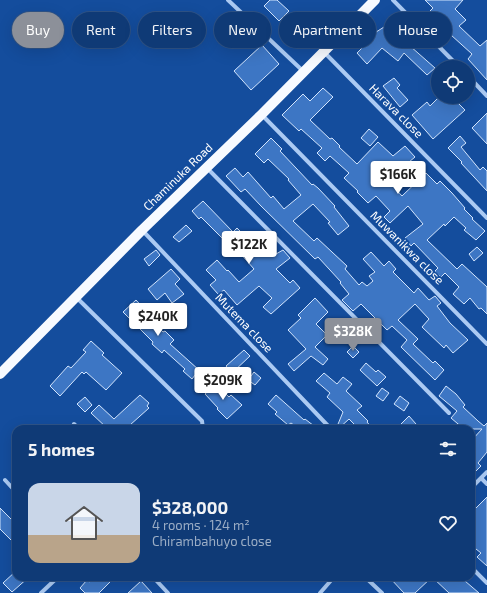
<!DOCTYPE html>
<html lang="en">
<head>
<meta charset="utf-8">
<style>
	body { margin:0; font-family:"Exo 2",sans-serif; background:#18417b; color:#f1f3f6; height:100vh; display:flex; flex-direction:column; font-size:15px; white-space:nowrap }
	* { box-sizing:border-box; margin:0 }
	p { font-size:13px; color:#9badc5 }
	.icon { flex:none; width:22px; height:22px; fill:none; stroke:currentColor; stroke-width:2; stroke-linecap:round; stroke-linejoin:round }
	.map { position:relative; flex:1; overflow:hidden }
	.details { position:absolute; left:12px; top:425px; width:463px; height:156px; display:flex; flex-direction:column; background:#0f3a76; border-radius:12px; box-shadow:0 4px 16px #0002,0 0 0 1px #2f5488 }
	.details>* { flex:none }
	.top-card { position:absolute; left:12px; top:12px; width:463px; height:36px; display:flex; gap:8px }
	.tools { position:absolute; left:431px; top:60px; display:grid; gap:8px }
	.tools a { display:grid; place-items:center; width:44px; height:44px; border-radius:50%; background:#0f3a76; box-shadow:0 4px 16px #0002,0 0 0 1px #2f5488; font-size:20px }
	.price { position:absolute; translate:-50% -34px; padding:0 9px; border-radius:4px; background:#fff; color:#222; font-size:13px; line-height:26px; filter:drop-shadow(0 1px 2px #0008) }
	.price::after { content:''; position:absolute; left:50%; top:24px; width:12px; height:9px; margin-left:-6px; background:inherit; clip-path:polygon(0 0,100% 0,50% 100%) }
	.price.current { background:#8c9099; color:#fff }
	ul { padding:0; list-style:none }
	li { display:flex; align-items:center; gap:12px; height:100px; padding:0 16px }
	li+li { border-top:1px solid #2f5488 }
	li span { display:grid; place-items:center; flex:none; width:112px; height:80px; border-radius:12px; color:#555 }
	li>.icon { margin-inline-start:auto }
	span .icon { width:48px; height:48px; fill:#fffc; stroke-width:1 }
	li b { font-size:17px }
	h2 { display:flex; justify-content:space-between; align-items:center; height:48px; padding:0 16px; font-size:17px }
	.pill { padding:0 14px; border-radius:18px; background:#0f3a76; box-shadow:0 4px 16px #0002,0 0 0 1px #2f5488; font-size:14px; line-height:36px }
	.pill.current { background:#8c9099; color:#fff }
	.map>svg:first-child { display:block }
</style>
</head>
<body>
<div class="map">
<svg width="487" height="593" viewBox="0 0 487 593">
	<rect width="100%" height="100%" fill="#144d9d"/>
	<!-- building -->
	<path fill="#3d76c4" stroke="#d3e5fd" d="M270 0H277L289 11 279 21 264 6Z
		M425 0H463L455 9 466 20 459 26 480 46 487 40V80L468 59 472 54 451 35 449 37 439 27 443 23 429 12 433 8Z
		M384 27 395 44 401 37 411 44 410 46 435 68 427 75 404 53 398 61 382 48 367 64 357 53 374 36 373 34Z
		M262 45 279 64 251 90 234 71Z
		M394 78 400 85 397 88 408 100 400 107 383 86Z
		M323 88 333 97 310 120 330 139 332 138 340 146 339 147 357 164 378 142 393 156 405 146 415 157 396 173 399 175 390 183 402 196 426 173 437 184 440 181 452 193 465 208 464 209 473 218 472 219 485 231 476 240 464 230 466 228 454 217 445 226 444 224 427 240 457 269 462 264 487 287V314L481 308 479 309 470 298 464 304 453 294 459 287 445 273 441 277 435 271 438 268 414 243 411 246 405 238 423 224 408 206 390 223 384 217 390 211 376 196 368 203 357 192 358 191 344 178 349 173 330 156 325 161 317 153 322 148 301 129 299 131 282 115 303 94 310 101Z
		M439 97H452L465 110 433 139 412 115 427 102 430 106Z
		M487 113V144L472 128Z
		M369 129 378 137 370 146 361 138Z
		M460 136 466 143 461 147 480 170 483 167 487 171V191L461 163 462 162 448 148Z
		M271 138 282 149 280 151 312 185 313 184 318 188 335 206 334 207 349 226 338 235 328 223 330 222 313 204 293 221 314 241 317 238 347 266 345 269 359 285 362 282 367 286 373 281 369 276 375 272 363 259 371 252 384 266 389 261 396 269 393 272 414 293 418 288 429 300 435 296 441 303 437 306 450 323 468 340 453 353 446 345 444 348 422 327 429 319 415 304 398 320 418 339 413 344 433 363 435 361 444 370 435 380 401 347 407 340 392 326 387 330 361 304 353 311 342 300 349 294 340 283 341 282 318 257 315 259 261 206 245 189 241 192 226 176 235 168 243 177 248 172 271 198 273 196 284 209 301 195 288 180 289 179 268 159 264 163 255 154Z
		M203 201 233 232 237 228 249 240 255 233 276 254 283 250 290 258 276 269 290 283 293 280 300 288 271 314 263 307 272 298 259 286 237 305 224 290 218 294 210 285 216 280 206 270 217 260 227 271 228 270 239 282 254 269 232 244 230 246 201 217 199 219 192 211Z
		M186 225 192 231 179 242 173 237Z
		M477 247 483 253 474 261 469 254Z
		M156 250 160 255 149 266 144 259Z
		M171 269 180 279 175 284 184 294 172 303 165 293 157 300 148 289Z
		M315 298 328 312 316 324 327 335 315 347 328 359 323 365 311 356 294 371 288 364 306 349 288 330 301 318 298 315Z
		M136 300 148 313 146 315 163 332 165 331 174 340 170 344 199 370 192 379 183 371 185 369 164 350 162 353 152 344 153 342 123 312Z
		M91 341 104 353 102 355 122 373 106 390 86 372 84 374 82 372 60 396 50 386 68 366 71 368 86 352 83 350Z
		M353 346 359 352 353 358 347 352Z
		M244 350 250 356 232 373 226 366Z
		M366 363 376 372 378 370 386 377 377 386 360 370Z
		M254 372 261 378 255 385 248 380Z
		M324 373 337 384 343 377 352 384 346 391 362 406 357 410 368 421 367 422 373 429H359L349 419 338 429H336L343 412 327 397 330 393 316 381Z
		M216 384 229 397 231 395 242 405 227 419 217 409 218 408 205 394Z
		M446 386 456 394 465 405 463 407 478 421 484 426 487 423V452L478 463 481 466 471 476V441L482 429H464L451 418 457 411 439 396Z
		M382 388 389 393 383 401 376 396Z
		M140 395 149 403 147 406 149 408 130 425 134 429H108L91 413 99 405 114 419Z
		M276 395 304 420 305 419 318 429H297L298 428 291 423 288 425 275 414 277 412 268 404Z
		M400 396 409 403 404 411 394 404Z
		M85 397 92 405 85 412 77 404Z
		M409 416 416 424 411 429H396Z
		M487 497V566L477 557 481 553 471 545V513Z
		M0 508 16 524V545L0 529Z
		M16 571V577H29L12 592 3 583Z
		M94 577H115L99 593H85L80 588 87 580 90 582Z
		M389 577H468L465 581 479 593H449L432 577 415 593H404Z
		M141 581 152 593H128Z"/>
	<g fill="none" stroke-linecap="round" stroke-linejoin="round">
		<!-- minor -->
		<path stroke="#abcaf3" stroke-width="4" d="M228 0 304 72
			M393 0 459 67
			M324 52 487 218
			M468 76 487 96
			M262 115 487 344
			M207 168 449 413
			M142 230 331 429
			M76 297 202 421 203 429
			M74 424 79 429
			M481 478 487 484
			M5 480 16 492
			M471 488 487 472
			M471 567 487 583
			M153 577 168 593
			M365 577 382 593
			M41 593 58 577
			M320 593 334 577"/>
		<!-- primary -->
		<path stroke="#f7faff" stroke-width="10" d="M0 374 142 230 261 115 375 0"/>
	</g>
	<g text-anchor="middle" stroke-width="4" stroke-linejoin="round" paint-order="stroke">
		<!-- street labels -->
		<g font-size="12" fill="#fff" stroke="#144d9d">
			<text transform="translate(396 111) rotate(45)" y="4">Harava close</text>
			<text transform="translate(178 177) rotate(-44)" y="4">Chaminuka Road</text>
			<text transform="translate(407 248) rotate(45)" y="4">Muwanikwa close</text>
			<text transform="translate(244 323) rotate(46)" y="4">Mutema close</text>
		</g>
	</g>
</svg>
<div class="tools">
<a><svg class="icon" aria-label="locate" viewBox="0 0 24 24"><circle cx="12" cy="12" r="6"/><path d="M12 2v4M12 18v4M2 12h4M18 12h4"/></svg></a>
</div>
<b class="price" style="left:398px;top:195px">$166K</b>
<b class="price" style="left:249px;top:265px">$122K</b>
<b class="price" style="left:158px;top:337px">$240K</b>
<b class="price current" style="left:353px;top:352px">$328K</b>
<b class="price" style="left:223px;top:401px">$209K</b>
<div class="top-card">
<a class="pill current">Buy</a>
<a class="pill">Rent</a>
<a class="pill">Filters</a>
<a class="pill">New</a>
<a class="pill">Apartment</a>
<a class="pill">House</a>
</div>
<section class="details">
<h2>5 homes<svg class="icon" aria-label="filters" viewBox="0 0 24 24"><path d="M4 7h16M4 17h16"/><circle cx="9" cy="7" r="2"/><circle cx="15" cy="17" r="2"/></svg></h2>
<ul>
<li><span style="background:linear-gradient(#c9d6e8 65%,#b9a48a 0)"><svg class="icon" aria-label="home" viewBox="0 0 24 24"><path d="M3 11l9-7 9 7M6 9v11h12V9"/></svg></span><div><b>$328,000</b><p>4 rooms · 124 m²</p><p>Chirambahuyo close</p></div><svg class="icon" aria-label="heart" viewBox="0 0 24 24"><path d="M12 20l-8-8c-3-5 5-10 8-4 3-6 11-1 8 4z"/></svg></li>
</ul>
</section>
</div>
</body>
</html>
